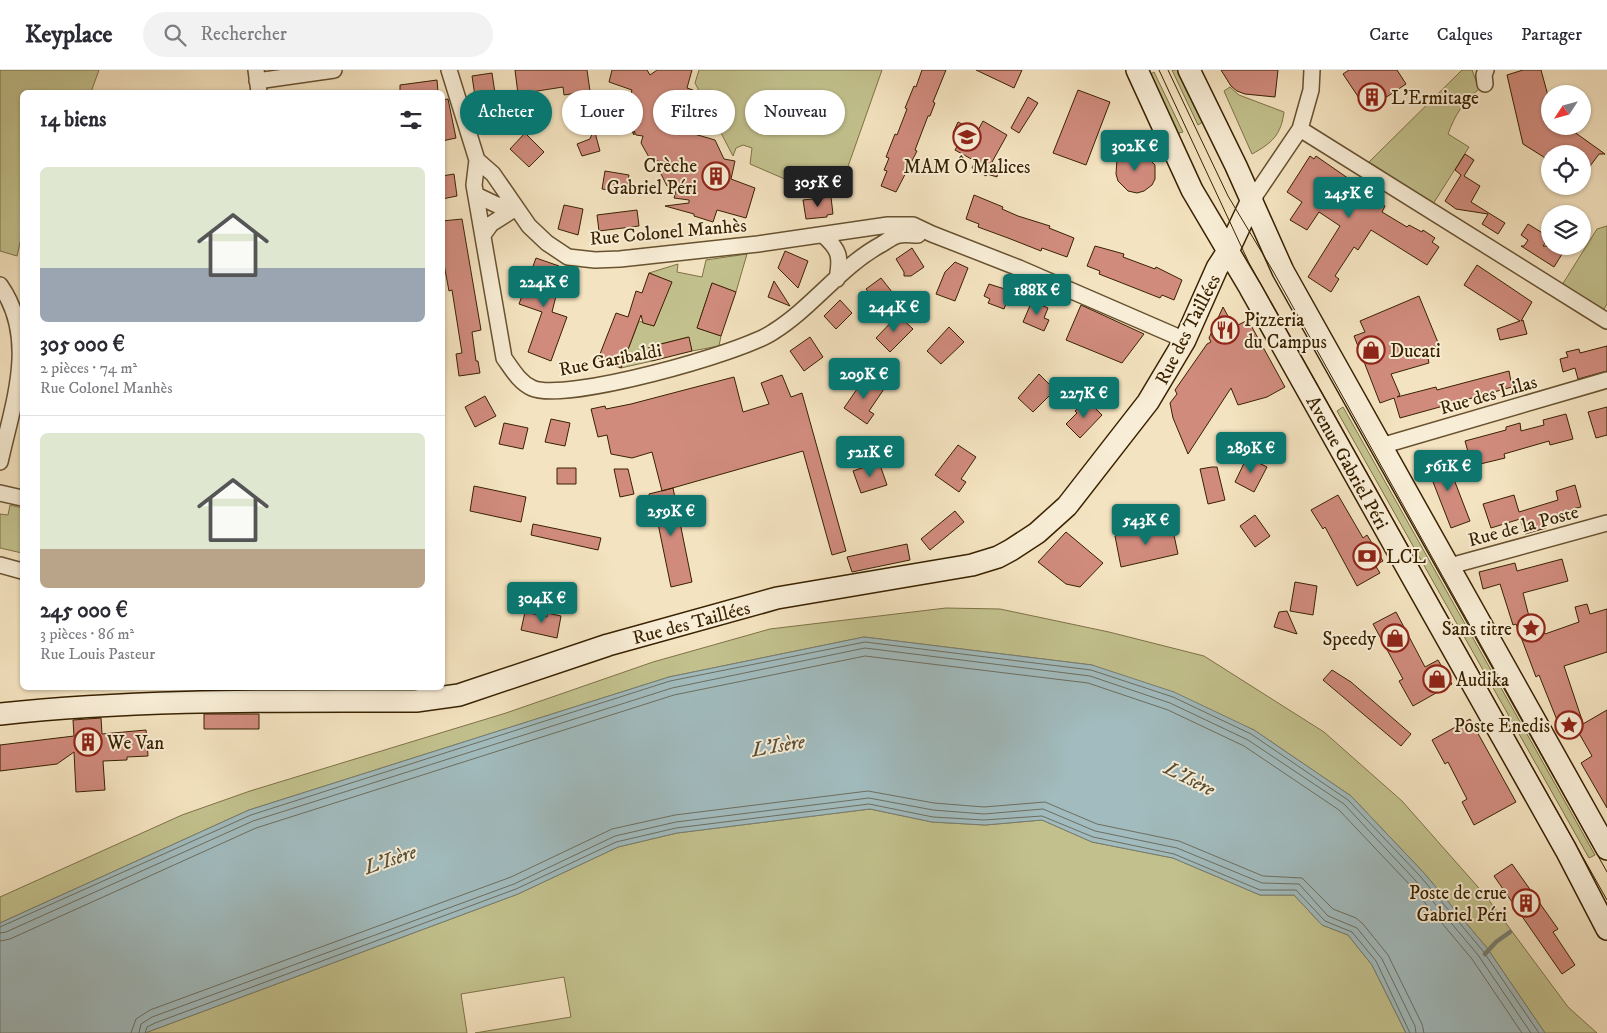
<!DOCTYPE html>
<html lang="fr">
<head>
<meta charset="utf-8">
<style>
	body { margin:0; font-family:"IM FELL DW Pica",serif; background:#f2f2f3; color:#2b2b33; height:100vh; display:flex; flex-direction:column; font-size:19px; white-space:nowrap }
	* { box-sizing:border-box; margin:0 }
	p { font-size:16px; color:#7c7c81 }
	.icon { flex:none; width:28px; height:28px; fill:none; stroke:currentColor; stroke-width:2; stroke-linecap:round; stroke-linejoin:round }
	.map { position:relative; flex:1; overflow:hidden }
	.panel { position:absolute; left:20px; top:20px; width:425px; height:600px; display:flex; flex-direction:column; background:#fff; border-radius:8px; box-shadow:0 1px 4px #0004 }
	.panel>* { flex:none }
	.top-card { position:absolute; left:460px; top:20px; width:475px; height:45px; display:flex; gap:10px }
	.needle { width:32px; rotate:234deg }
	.controls { position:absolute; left:1541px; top:15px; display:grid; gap:10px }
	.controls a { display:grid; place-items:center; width:50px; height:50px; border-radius:50%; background:#fff; box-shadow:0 1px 4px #0004; font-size:25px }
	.price { position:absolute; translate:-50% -42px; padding:0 11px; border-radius:5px; background:#0f766e; color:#fff; font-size:16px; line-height:32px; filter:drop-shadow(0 1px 2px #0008) }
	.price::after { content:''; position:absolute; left:50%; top:30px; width:15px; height:11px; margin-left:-8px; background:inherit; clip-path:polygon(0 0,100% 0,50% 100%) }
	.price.current { background:#222; color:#fff }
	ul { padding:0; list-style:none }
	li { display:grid; align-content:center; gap:10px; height:265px; padding:0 20px }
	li+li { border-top:1px solid #e1e1e2 }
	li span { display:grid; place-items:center; height:155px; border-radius:8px; color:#555 }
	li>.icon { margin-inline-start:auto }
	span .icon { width:90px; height:90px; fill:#fffc; stroke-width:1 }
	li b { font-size:21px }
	h2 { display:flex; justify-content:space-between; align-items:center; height:60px; padding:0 20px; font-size:21px }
	.tag { padding:0 18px; border-radius:22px; background:#fff; box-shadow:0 1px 4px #0004; font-size:18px; line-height:45px }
	.tag.current { background:#0f766e; color:#fff }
	header { display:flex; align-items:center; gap:30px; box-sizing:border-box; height:70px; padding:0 25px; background:#fff; border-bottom:1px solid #e1e1e2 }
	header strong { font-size:24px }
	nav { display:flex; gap:28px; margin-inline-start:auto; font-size:18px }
	.search { width:350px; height:45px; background:#f2f2f3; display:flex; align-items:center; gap:12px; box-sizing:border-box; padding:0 18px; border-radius:28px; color:#7c7c81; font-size:19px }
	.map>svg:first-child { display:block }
</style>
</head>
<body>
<header>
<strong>Keyplace</strong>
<div class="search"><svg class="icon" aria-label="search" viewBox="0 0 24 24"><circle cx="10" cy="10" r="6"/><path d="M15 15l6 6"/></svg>Rechercher</div>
<nav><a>Carte</a><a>Calques</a><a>Partager</a></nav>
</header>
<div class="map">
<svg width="1607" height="963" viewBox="0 0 1607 963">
	<rect width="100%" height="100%" fill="#f4e3c0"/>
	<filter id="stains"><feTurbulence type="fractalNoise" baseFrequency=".004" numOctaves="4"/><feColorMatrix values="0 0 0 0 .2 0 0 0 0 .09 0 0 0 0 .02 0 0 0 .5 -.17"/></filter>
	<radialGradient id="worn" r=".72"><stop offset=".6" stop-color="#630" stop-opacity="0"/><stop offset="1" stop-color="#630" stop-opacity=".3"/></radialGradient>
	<!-- green -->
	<path fill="#c2c18d" stroke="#7e7246" d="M0 0H99L91 22H22V164L17 186 0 181Z
		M699 0H882L845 105 787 110 750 94 752 78 743 75 736 78 733 86 695 13Z
		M1172 0H1179L1204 51 1198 55Z
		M1462 0H1472L1479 19C1463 32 1455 45 1448 64L1469 77 1433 134 1369 92Z
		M1154 2 1183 62 1176 64 1149 5Z
		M1230 17 1239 25 1284 42C1281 65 1272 73 1252 84L1224 21Z
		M1607 156V234L1604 239 1562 215 1597 159Z
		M747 184 736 222 712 213 697 258 721 266 719 276 692 281 688 267 649 277 652 291 621 298 639 251 654 256 671 212 649 203 678 194 677 202 702 207 706 190Z
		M1343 337 1595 785 1589 788 1337 341Z
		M10 435 22 438V483L0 478V444L8 445Z
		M946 538 1000 539 1109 562 1204 586 1324 662 1402 731 1485 825 1568 937 1597 963H1545L1487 878 1424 803 1351 726 1254 660 1092 595 864 567 669 607 249 740 0 853V827L182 745 250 721 506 643 653 592 770 559Z
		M870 739 932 752 985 755 1042 750 1092 772 1173 788 1260 825H1294L1322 855 1348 865 1372 895 1406 963H475L571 947 564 907 461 924 467 963H145L518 824 618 777 677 763Z"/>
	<!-- water -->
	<path fill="#a1bbbe" stroke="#777e72" d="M864 567 1092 595 1174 622 1254 660 1351 726 1424 803 1487 878 1545 963H1406L1372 895 1348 865 1322 855 1294 825H1260L1173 788 1092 772 1042 750 985 755 932 752 870 739 677 763 618 777 518 824 145 963H0V853L249 740 669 607Z"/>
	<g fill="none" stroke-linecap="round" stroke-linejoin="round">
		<!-- shore -->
		<path stroke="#6d6e5f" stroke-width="1" d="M0 857 251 745 670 611 865 572 1091 600 1173 627 1251 664 1348 730 1420 806 1483 881 1539 963
			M0 863 6 862 253 751 672 618 865 578 1090 606 1170 633 1248 670 1344 734 1415 810 1478 885 1531 963
			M0 871 10 869 256 758 674 625 865 586 1088 613 1168 640 1244 676 1339 740 1410 815 1472 889 1522 963
			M131 963 136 949 150 940 511 807 612 759 675 745 868 721 934 733 984 737 1045 732 1097 754 1179 771 1263 806 1302 808 1333 839 1356 848 1363 854 1388 885 1422 954 1424 963
			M139 963 141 954 152 947 514 814 615 766 676 752 869 728 933 740 984 744 1043 739 1095 761 1177 778 1262 813 1299 814 1328 846 1357 858 1382 889 1415 956 1416 963
			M145 963 147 957 155 953 516 819 616 772 676 758 869 734 933 747 984 750 1042 746 1093 767 1174 784 1260 820H1296L1325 851 1352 862 1376 891 1410 963"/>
		<!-- stream -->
		<path stroke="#777e72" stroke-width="4.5" d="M1485 884 1496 872 1510 862"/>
	</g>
	<!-- building -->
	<path fill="#d08b7d" stroke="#392200" d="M515 0H587L590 21 564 25 563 17 518 24Z
		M612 0H647L650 5 657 0H692L687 18 693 20 685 46 687 50 684 61 715 70 724 89 735 91 731 109 755 118 746 148 717 140 713 152 694 146V144L665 136 689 133V130L674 128 677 118 667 116 659 100 661 92 650 89 641 73 643 66 636 65 634 61V65L624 47 632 20 609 12Z
		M922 0H946L933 32 935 33 930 46H928L915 80 917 81 896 122 881 116 887 101 884 100 889 88 886 87 895 64 897 65 907 39 905 38 914 16 916 17Z
		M976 0H1022L1014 18Z
		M1221 0H1278L1275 27 1245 24 1237 21 1231 16Z
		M1349 0H1397L1406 14 1367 40 1343 4Z
		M1523 0H1541L1550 33V56H1566L1605 84H1599L1582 107V84H1550V91L1523 74 1507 5Z
		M492 3 496 30 476 33 472 6Z
		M437 10 438 22H400V15Z
		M1078 20 1110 32 1086 95 1053 83Z
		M1028 27 1038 33 1019 63 1011 58Z
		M448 29 456 68 442 71V30Z
		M983 51 1007 65 992 92 999 95 997 107 987 104 986 106 972 98 975 91 955 80 962 68 953 63 958 52 977 62Z
		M594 59 600 81 582 86 577 74 590 69Z
		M525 63 544 82 529 97 510 79Z
		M1126 80 1128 84 1137 83 1145 85 1155 95V109L1152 115 1144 121 1137 123 1128 121 1118 111 1116 104 1117 89Z
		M1465 84 1474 90 1464 106 1480 116 1471 132 1505 153 1498 164 1482 154 1488 144 1456 139 1445 131 1461 105 1455 100Z
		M1310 86 1314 89 1316 86 1378 129 1377 130 1385 136 1382 142 1407 157 1409 155 1422 162 1423 160 1435 168 1432 172 1439 177 1427 195 1371 160 1358 180 1354 177 1335 206 1339 209 1331 222 1308 207 1340 156 1319 142 1307 160 1290 150 1302 132 1287 122Z
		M605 101 629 105 626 122 602 119Z
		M454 104 457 126 442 129V106Z
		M974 125 1003 137 1002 139 1018 146 1050 156 1049 158 1074 168 1067 187 1042 178 1041 181 1008 168 978 157 979 154 966 149Z
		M831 127 833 144 827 145V147L806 149 803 130Z
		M564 135 583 139 578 165 558 159Z
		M637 140 639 156 599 161 597 145Z
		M462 149 481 260 472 262 476 291H478L480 303 459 306 456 284 462 283 452 220 449 221 442 184V151Z
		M1528 154 1549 167 1543 176H1567L1554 197 1521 176H1524L1528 170 1521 165Z
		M1095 176 1124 184 1123 187 1155 199 1156 197 1182 210 1174 230 1162 225 1160 228 1122 213 1099 204 1100 201 1087 196Z
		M912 178 924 197 911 206H904V202L896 189Z
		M785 181 808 191 798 218 778 198Z
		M536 188 559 196 553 212 559 214 552 242 567 247 551 291 528 282 542 242 519 234Z
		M955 192 968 198 955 231 936 224 945 202Z
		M1477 195 1532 232 1521 251 1523 250 1527 264 1500 270 1497 259 1520 251 1464 215Z
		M649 203 672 212 654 256 643 253 641 245 621 298 598 289 616 243 628 247 636 221 642 223Z
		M881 208 892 222 877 233 866 219Z
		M774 211 790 236 768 227Z
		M712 213 736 222 721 266 697 258Z
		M989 214 1011 221 1004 239 988 233 990 229 984 226Z
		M1419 226 1439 275 1426 279 1429 293 1391 304 1400 325 1397 327 1436 317 1437 320 1509 301 1512 317 1400 348 1394 328 1380 333 1354 266 1365 262 1360 251Z
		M840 230 852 243 836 259 824 246Z
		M1032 231 1048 238 1044 248 1049 250 1044 261 1023 252Z
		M1081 235 1144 264 1122 293 1066 270Z
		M1223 237 1234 257 1248 250 1285 317 1267 327 1238 335 1231 318 1188 384 1173 348 1170 333 1177 324 1175 320 1207 274 1211 272 1209 268Z
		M898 245 913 259 890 282 876 268Z
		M949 257 964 272 941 294 927 281Z
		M689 267 692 281 652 291 649 277Z
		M810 267 823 287 804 301 790 281Z
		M1607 276V301L1578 309 1575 298 1563 302 1560 289 1568 287 1566 282 1579 279 1580 283Z
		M1039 304 1055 320 1033 342 1018 328Z
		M782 305 791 327 802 323 846 481 832 485 803 381 662 421 652 382 632 388 611 384 607 365 598 367 591 339 605 336 606 339 631 334 734 307 743 342 769 334 761 313Z
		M866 306 884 319 869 341 874 344 867 354 844 338Z
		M485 326 496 346 475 357 465 337Z
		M1087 330 1102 345 1080 368 1066 354 1077 343 1075 341Z
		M1607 337V365L1596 368 1588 342Z
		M1566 344 1573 369 1550 375 1549 371 1504 384 1505 388 1472 396 1465 371 1506 360V357L1520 353 1521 361 1544 355 1543 350Z
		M551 349 570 353 565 376 545 372Z
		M504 353 528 358 523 379 499 374Z
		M958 375 976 387 961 409 966 412 959 422 935 405Z
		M1445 386 1470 451 1451 458 1426 394Z
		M1247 387 1267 397 1254 422 1235 412Z
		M879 392 887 415 861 423 853 401Z
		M1212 397H1217L1225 430 1208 434 1200 399Z
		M557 398H576V414H557Z
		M614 399H628L634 424 620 427Z
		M1575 415 1581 437 1572 439 1573 442 1544 450 1546 458 1525 464 1520 449 1491 458 1483 434 1514 425 1519 442 1558 430 1556 421Z
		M474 416 526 427 521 452 470 441Z
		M673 418 692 512 671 517 656 444H653L649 424Z
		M1338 425 1363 468 1367 465 1383 491 1375 495 1380 503 1357 516 1325 457 1323 459 1311 440Z
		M955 441 964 452 930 480 921 469Z
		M1255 445 1270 466 1255 477 1240 456Z
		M533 454 601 468 598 480 531 465Z
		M1172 456 1178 484 1121 497 1115 466 1131 462 1132 465Z
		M1066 462 1103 493 1080 517 1066 514 1038 492Z
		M907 474 910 490 852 502 847 487Z
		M1562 489 1568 511 1523 523 1532 558 1542 554 1545 564 1579 552 1575 537 1587 534 1590 544 1607 539V582L1564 596 1582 650 1562 656 1560 649 1557 650 1539 605 1536 607 1516 554 1513 555 1500 514 1483 519 1479 502 1515 493 1517 501Z
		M1295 512 1317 516 1313 545 1290 541Z
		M1287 541 1297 564 1274 557 1279 542Z
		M525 542 547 547V543L561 546 557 568 521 560Z
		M1396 542 1425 597 1438 590 1452 614 1413 636 1399 611 1403 609 1373 554Z
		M1332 600 1351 612 1411 664 1401 676 1323 610Z
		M1607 640V738L1581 693 1592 686 1576 658Z
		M204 644H259V659H204Z
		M101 648 102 664 146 660 148 686 127 687V690L103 691 105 720 76 722 74 682 57 694 0 701V675L74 666 73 650Z
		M1470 649 1516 732 1474 755 1462 732 1467 729 1448 692 1445 694 1432 670Z
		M1512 794 1558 859 1553 862 1575 895 1562 904 1494 806Z"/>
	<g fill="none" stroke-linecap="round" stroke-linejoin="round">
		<!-- street casing -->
		<g stroke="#685230" stroke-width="18">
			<path id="street" d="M256 0 259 22
				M449 0 477 90 493 104 529 156 547 173 568 187 595 190 620 189 758 174 888 155H913L932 164 1019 198 1185 270
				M257 11 334 0
				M1485 14 1484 5 1486 0
				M1300 59 1607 251
				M477 90 474 115 504 288C512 299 519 312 532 318 564 333 742 283 773 262 813 237 841 196 882 174 887 171 893 166 899 165 905 164 911 165 918 165
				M476 125 497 135 516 138
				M1252 130 1300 59 1311 20 1312 0
				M483 165 491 154 516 138
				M823 165C840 180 841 187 837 209
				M0 215C38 269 13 333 0 392
				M1381 376 1607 310
				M0 423 22 428
				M0 495 22 501
				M1450 496 1607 453"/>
		</g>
		<!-- secondary casing -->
		<g stroke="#392200" stroke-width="24">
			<path id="secondary" d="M1137 0 1192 120 1250 218 1414 510 1566 780 1607 859
				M1189 0 1236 96 1283 201 1607 779
				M0 644C138 629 277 631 416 631L459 625 608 575 777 528 972 495 998 487 1011 480 1037 463 1067 436 1148 332 1185 270 1217 198 1228 181 1252 130"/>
		</g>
		<!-- street -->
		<use href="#street" stroke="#f8edd6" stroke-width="15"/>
		<!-- secondary -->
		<use href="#secondary" stroke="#f8edd6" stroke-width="21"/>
		<!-- tram -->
		<path stroke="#392200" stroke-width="1" d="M1159 0 1249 193 1607 830
			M1168 0 1228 126 1273 201 1607 802"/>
	</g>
	<!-- icons -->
	<defs>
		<g id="building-ring" transform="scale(1.4375)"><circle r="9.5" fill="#f8edd6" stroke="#8f2418" stroke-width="1.5"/><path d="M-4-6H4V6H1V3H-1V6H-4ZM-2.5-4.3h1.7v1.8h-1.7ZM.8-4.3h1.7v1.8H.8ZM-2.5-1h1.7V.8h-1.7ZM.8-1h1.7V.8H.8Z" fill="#8f2418"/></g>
		<g id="school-ring" transform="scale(1.4375)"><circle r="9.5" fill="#f8edd6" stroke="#8f2418" stroke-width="1.5"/><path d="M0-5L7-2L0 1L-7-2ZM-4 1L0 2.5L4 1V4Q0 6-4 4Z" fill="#8f2418"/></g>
		<g id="restaurant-ring" transform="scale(1.4375)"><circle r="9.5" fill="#f8edd6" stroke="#8f2418" stroke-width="1.5"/><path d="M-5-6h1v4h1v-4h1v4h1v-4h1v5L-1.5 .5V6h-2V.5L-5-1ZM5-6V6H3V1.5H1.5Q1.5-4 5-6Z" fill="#8f2418"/></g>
		<g id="shop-ring" transform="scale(1.4375)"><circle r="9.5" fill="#f8edd6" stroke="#8f2418" stroke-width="1.5"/><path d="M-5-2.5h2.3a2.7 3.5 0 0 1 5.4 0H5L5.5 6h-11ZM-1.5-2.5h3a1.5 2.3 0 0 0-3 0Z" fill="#8f2418"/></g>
		<g id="bank-ring" transform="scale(1.4375)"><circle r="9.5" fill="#f8edd6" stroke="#8f2418" stroke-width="1.5"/><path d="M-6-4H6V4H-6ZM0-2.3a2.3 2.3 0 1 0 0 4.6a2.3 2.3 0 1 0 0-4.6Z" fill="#8f2418"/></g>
		<g id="sight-ring" transform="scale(1.4375)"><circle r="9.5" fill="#f8edd6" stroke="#8f2418" stroke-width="1.5"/><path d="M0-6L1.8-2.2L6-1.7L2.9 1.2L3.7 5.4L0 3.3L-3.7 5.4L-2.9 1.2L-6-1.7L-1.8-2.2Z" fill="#8f2418"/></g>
	</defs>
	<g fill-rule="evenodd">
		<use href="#building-ring" x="1372" y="27"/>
		<use href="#school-ring" x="967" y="67"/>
		<use href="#building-ring" x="716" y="106"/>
		<use href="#restaurant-ring" x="1225" y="260"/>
		<use href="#shop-ring" x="1371" y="280"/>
		<use href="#bank-ring" x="1367" y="486"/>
		<use href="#sight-ring" x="1531" y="558"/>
		<use href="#shop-ring" x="1395" y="568"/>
		<use href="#shop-ring" x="1437" y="609"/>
		<use href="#sight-ring" x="1569" y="655"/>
		<use href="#building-ring" x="88" y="672"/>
		<use href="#building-ring" x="1526" y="833"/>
	</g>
	<g text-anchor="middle" stroke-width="4" stroke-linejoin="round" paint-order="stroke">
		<!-- poi labels -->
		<g font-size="19" fill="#392200" stroke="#f8edd6" text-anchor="start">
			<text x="1391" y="34">L'Ermitage</text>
			<text x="697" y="102" text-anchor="end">Crèche<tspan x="697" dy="22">Gabriel Péri</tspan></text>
			<text x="967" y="103" text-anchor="middle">MAM Ô Malices</text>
			<text x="1244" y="256">Pizzeria<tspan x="1244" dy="22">du Campus</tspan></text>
			<text x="1390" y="287">Ducati</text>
			<text x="1386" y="493">LCL</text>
			<text x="1512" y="565" text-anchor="end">Sans titre</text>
			<text x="1376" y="575" text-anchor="end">Speedy</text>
			<text x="1456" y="616">Audika</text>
			<text x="1550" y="662" text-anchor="end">Poste Enedis</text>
			<text x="107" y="679">We Van</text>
			<text x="1507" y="829" text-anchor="end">Poste de crue<tspan x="1507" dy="22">Gabriel Péri</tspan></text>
		</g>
		<!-- street labels -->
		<g font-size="19" fill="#392200" stroke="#f8edd6">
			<text transform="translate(668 161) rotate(-5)" y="7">Rue Colonel Manhès</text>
			<text transform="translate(1187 259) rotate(-63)" y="7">Rue des Taillées</text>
			<text transform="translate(610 289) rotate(-11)" y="7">Rue Garibaldi</text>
			<text transform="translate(1488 324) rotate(-16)" y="7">Rue des Lilas</text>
			<text transform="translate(1348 392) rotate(61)" y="7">Avenue Gabriel Péri</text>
			<text transform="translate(1523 455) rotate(-15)" y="7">Rue de la Poste</text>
			<text transform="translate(691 552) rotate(-15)" y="7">Rue des Taillées</text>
		</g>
		<!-- water labels -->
		<g font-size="20" font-style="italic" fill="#585039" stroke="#f8edd6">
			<text transform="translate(778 675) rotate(-10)" y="7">L'Isère</text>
			<text transform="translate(1190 708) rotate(27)" y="7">L'Isère</text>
			<text transform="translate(390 789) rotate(-19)" y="7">L'Isère</text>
		</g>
	</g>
	<rect width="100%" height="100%" filter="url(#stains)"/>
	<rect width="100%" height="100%" fill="url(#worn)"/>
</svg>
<div class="controls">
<a><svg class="needle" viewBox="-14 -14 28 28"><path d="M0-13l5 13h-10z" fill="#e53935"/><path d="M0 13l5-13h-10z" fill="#7c7c81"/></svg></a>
<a><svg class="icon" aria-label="locate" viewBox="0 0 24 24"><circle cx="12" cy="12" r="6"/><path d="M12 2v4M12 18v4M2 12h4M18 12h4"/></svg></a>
<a><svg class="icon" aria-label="layers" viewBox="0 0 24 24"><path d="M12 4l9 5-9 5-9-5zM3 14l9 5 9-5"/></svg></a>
</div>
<b class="price" style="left:1135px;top:102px">302K €</b>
<b class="price current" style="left:818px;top:138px">305K €</b>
<b class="price" style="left:1349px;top:149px">245K €</b>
<b class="price" style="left:544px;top:238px">224K €</b>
<b class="price" style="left:1037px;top:246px">188K €</b>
<b class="price" style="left:894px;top:263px">244K €</b>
<b class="price" style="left:864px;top:330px">209K €</b>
<b class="price" style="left:1084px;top:349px">227K €</b>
<b class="price" style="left:1251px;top:404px">289K €</b>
<b class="price" style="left:870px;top:408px">521K €</b>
<b class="price" style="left:1448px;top:422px">561K €</b>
<b class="price" style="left:671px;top:467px">259K €</b>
<b class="price" style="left:1146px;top:476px">543K €</b>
<b class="price" style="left:542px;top:554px">304K €</b>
<div class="top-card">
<a class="tag current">Acheter</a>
<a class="tag">Louer</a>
<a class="tag">Filtres</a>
<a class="tag">Nouveau</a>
</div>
<section class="panel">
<h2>14 biens<svg class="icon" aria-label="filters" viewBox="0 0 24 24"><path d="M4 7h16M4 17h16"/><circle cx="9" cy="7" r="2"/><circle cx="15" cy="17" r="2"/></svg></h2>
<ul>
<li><span style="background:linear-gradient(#dfe7d0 65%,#9aa5b1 0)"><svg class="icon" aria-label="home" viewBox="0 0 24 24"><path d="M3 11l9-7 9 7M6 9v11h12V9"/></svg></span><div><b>305 000 €</b><p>2 pièces · 74 m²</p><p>Rue Colonel Manhès</p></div></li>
<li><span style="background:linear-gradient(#dfe7d0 75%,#b9a48a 0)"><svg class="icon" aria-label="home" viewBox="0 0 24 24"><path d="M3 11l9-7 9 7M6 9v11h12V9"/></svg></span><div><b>245 000 €</b><p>3 pièces · 86 m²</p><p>Rue Louis Pasteur</p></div></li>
</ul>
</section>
</div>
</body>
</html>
